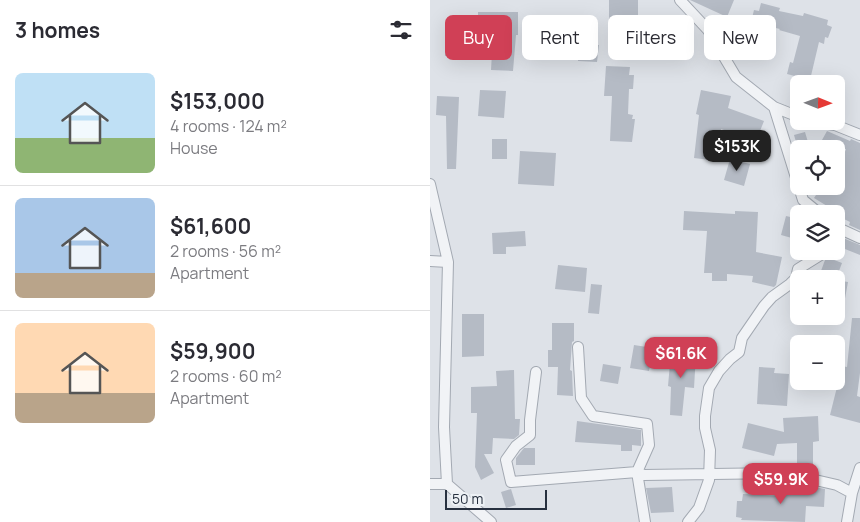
<!DOCTYPE html>
<html lang="en">
<head>
<meta charset="utf-8">
<style>
	body { margin:0; font-family:Manrope,sans-serif; background:#f7f7f7; color:#2b2b33; height:100vh; display:flex; flex-direction:column; font-size:19px; white-space:nowrap }
	* { box-sizing:border-box; margin:0 }
	p { font-size:16px; color:#7c7c81 }
	.icon { flex:none; width:28px; height:28px; fill:none; stroke:currentColor; stroke-width:2; stroke-linecap:round; stroke-linejoin:round }
	.map { position:relative; flex:1; overflow:hidden }
	.side { display:flex; flex-direction:column; background:#fff; width:430px }
	.side>* { flex:none }
	.hud { position:absolute; left:15px; top:15px; width:340px; height:45px; display:flex; gap:10px }
	.needle { width:32px; rotate:91deg }
	.buttons { position:absolute; left:360px; top:75px; display:grid; gap:10px }
	.buttons a { display:grid; place-items:center; width:55px; height:55px; border-radius:8px; background:#fff; box-shadow:0 5px 20px #0002; font-size:25px }
	.scale { position:absolute; left:15px; bottom:12px; width:102px; box-sizing:border-box; padding-left:5px; border:2px solid #27303f; border-top:0; font-size:14px; line-height:18px; white-space:nowrap; color:#27303f; -webkit-text-stroke:4px #edf1f5; paint-order:stroke }
	.price { position:absolute; translate:-50% -42px; padding:0 11px; border-radius:10px; background:#d04056; color:#fff; font-size:16px; line-height:32px; filter:drop-shadow(0 1px 2px #0008) }
	.price::after { content:''; position:absolute; left:50%; top:30px; width:15px; height:11px; margin-left:-8px; background:inherit; clip-path:polygon(0 0,100% 0,50% 100%) }
	.price.active { background:#222; color:#fff }
	ul { padding:0; list-style:none }
	li { display:flex; align-items:center; gap:15px; height:125px; padding:0 15px }
	li+li { border-top:1px solid #e1e1e2 }
	li span { display:grid; place-items:center; flex:none; width:140px; height:100px; border-radius:8px; color:#555 }
	li>.icon { margin-inline-start:auto }
	span .icon { width:60px; height:60px; fill:#fffc; stroke-width:1 }
	li b { font-size:21px }
	h2 { display:flex; justify-content:space-between; align-items:center; height:60px; padding:0 15px; font-size:21px }
	.pill { padding:0 18px; border-radius:8px; background:#fff; box-shadow:0 5px 20px #0002; font-size:18px; line-height:45px }
	.pill.active { background:#d04056; color:#fff }
	main { display:flex; flex:1; min-height:0 }
	.map>svg:first-child { display:block }
</style>
</head>
<body>
<main>
<section class="side">
<h2>3 homes<svg class="icon" aria-label="filters" viewBox="0 0 24 24"><path d="M4 7h16M4 17h16"/><circle cx="9" cy="7" r="2"/><circle cx="15" cy="17" r="2"/></svg></h2>
<ul>
<li><span style="background:linear-gradient(#bfe0f5 65%,#8fb573 0)"><svg class="icon" aria-label="home" viewBox="0 0 24 24"><path d="M3 11l9-7 9 7M6 9v11h12V9"/></svg></span><div><b>$153,000</b><p>4 rooms · 124 m²</p><p>House</p></div></li>
<li><span style="background:linear-gradient(#a9c7e8 75%,#b9a48a 0)"><svg class="icon" aria-label="home" viewBox="0 0 24 24"><path d="M3 11l9-7 9 7M6 9v11h12V9"/></svg></span><div><b>$61,600</b><p>2 rooms · 56 m²</p><p>Apartment</p></div></li>
<li><span style="background:linear-gradient(#ffd9b3 70%,#b9a48a 0)"><svg class="icon" aria-label="home" viewBox="0 0 24 24"><path d="M3 11l9-7 9 7M6 9v11h12V9"/></svg></span><div><b>$59,900</b><p>2 rooms · 60 m²</p><p>Apartment</p></div></li>
</ul>
</section>
<div class="map">
<svg width="430" height="522" viewBox="0 0 430 522">
	<rect width="100%" height="100%" fill="#dee2e8"/>
	<!-- building -->
	<path fill="#b5bbc5" d="M179 0H208V30L179 29Z
		M260 0H304L297 17Z
		M331 3 350 8 349 11 373 16 374 13 398 20 397 25 402 27 398 38 395 37 394 44 389 42 380 80 357 74 360 62 363 63 370 36 349 30 350 29 321 22 324 10 329 11Z
		M48 12H88V35H86L83 71 61 70 63 35H48Z
		M16 32 35 33 34 57 15 56Z
		M149 44 169 45 167 62 148 61Z
		M176 66 200 67 199 75H204L203 89H199L198 114 203 115 202 119H205L202 142 180 141 182 96H174Z
		M50 90 76 91 74 118 48 116Z
		M271 90 301 96 298 108 334 121 326 141 291 129 288 161 264 158 269 115 266 114Z
		M7 96 29 97 26 169H17L16 116 6 115Z
		M397 131 420 141 421 139 430 143V230L419 225 420 222 414 219 415 217 384 198 392 186H406V176L416 149H387Z
		M375 132 380 149H368L364 135Z
		M62 139H77V159H62Z
		M90 151 126 153 124 186 88 184Z
		M300 159 320 164 314 186 294 180Z
		M254 211 305 214V211L328 212 326 252 352 257 346 285 344 287 322 282 323 276 297 274V281H282V273H274L277 231 253 230Z
		M356 216 369 219V240L351 235Z
		M95 231 96 246 76 247V254H63L62 233Z
		M413 238 430 245V255L410 247Z
		M399 258 412 263 406 279H388L395 260Z
		M128 265 157 268 155 292 125 289Z
		M406 280 418 282 412 315 406 314Z
		M161 284 172 285 169 314 158 313Z
		M32 314H54V356L32 357Z
		M422 318H430V373L427 396 430 397V423L400 415 407 387 406 365 417 367Z
		M122 323H144V341L142 342 140 370 142 371 143 396 127 395 128 367H118V350H122Z
		M204 345 223 348 219 371 200 368Z
		M241 352 266 354 264 388 255 387 252 416 240 415 241 387 238 386Z
		M173 364 191 367 188 384 170 381Z
		M329 367 345 368 344 373 359 374 357 406 327 404Z
		M84 370 85 419H90L89 435 84 439 63 438 62 454H54L64 473 51 480 45 467 47 413H41V387L67 386 66 371Z
		M388 416 389 441 383 442V466H367V443L347 444 344 456 312 448 318 423 354 432 353 418Z
		M147 421 211 430V446L202 445V451H191V445L145 442Z
		M94 448H105V465H86V458Z
		M357 484 379 486 395 489 394 507 376 506 375 522 311 520 312 518 306 517 307 501H312L313 494 356 496Z
		M242 487 244 512 221 513 216 488Z
		M81 489 86 505 76 508 71 492Z"/>
	<g fill="none" stroke-linecap="round" stroke-linejoin="round">
		<!-- minor casing -->
		<g stroke="#a3a9b2" stroke-width="12">
			<path id="minor" d="M250 0 278 30 306 77 344 107 369 117
				M344 107 373 200 390 214
				M379 121 405 125 430 135
				M0 184 18 262 14 427 17 484 61 522
				M406 227 430 238
				M0 261 18 262
				M148 347 151 398 163 416 217 424 219 445 207 472 215 522
				M106 372 100 420V435L86 446 76 460 81 482 207 472 214 475 355 473 407 485 422 493
				M0 484H17
				M258 522 269 508 279 480 280 450 275 428V416L279 388 289 371 300 359 309 352 312 338 334 306 342 297 360 284 366 278 368 269 397 251
				M417 522 422 493 430 468"/>
		</g>
		<!-- minor -->
		<use href="#minor" stroke="#f1f3f6" stroke-width="10"/>
	</g>
</svg>
<div class="buttons">
<a><svg class="needle" viewBox="-14 -14 28 28"><path d="M0-13l5 13h-10z" fill="#e53935"/><path d="M0 13l5-13h-10z" fill="#7c7c81"/></svg></a>
<a><svg class="icon" aria-label="locate" viewBox="0 0 24 24"><circle cx="12" cy="12" r="6"/><path d="M12 2v4M12 18v4M2 12h4M18 12h4"/></svg></a>
<a><svg class="icon" aria-label="layers" viewBox="0 0 24 24"><path d="M12 4l9 5-9 5-9-5zM3 14l9 5 9-5"/></svg></a>
<a>+</a>
<a>−</a>
</div>
<div class="scale">50 m</div>
<b class="price active" style="left:307px;top:172px">$153K</b>
<b class="price" style="left:251px;top:379px">$61.6K</b>
<b class="price" style="left:351px;top:505px">$59.9K</b>
<div class="hud">
<a class="pill active">Buy</a>
<a class="pill">Rent</a>
<a class="pill">Filters</a>
<a class="pill">New</a>
</div>
</div>
</main>
</body>
</html>
